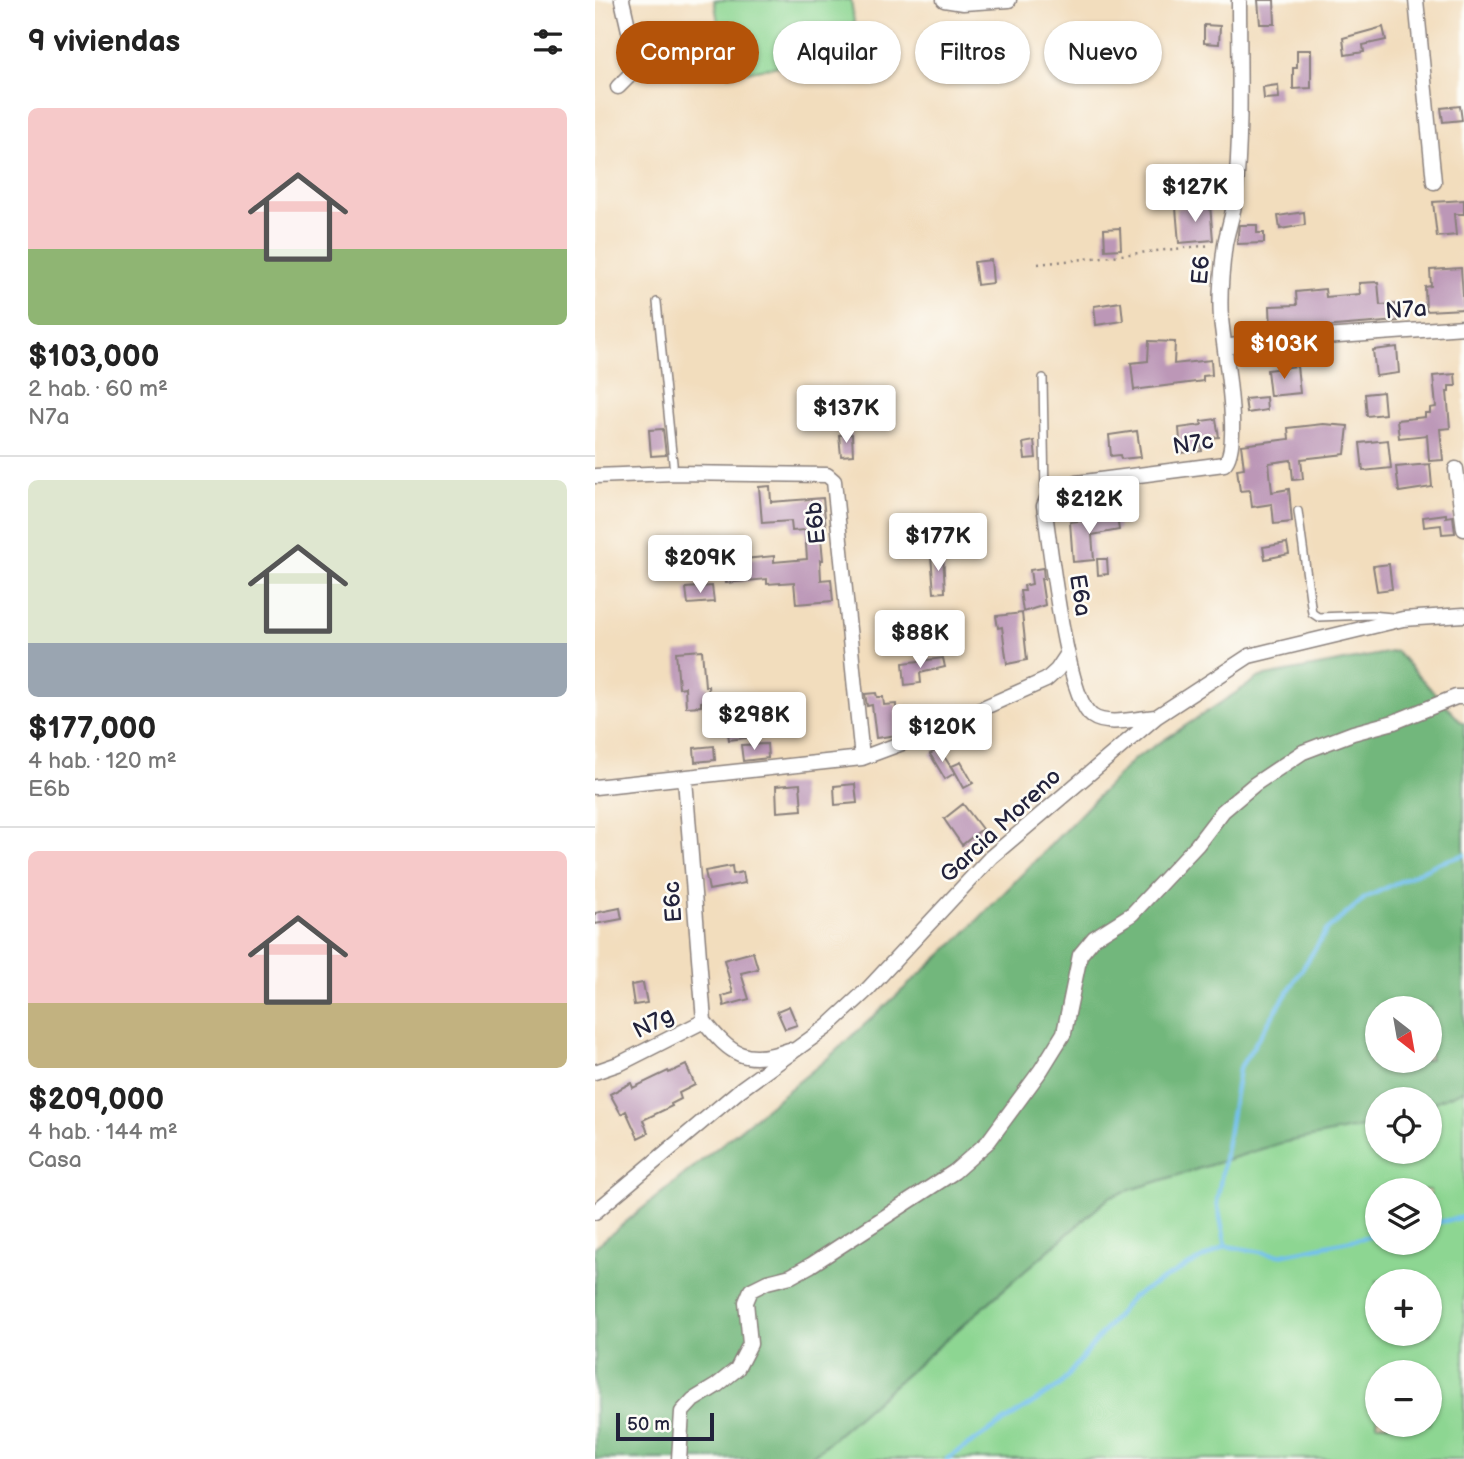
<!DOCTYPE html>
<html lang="es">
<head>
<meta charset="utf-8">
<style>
	body { margin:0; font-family:"Balsamiq Sans",sans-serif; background:#f2f2f2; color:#222; height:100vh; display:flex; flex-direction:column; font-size:26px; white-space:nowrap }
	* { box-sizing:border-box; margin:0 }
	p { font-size:23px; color:#767676 }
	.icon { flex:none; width:38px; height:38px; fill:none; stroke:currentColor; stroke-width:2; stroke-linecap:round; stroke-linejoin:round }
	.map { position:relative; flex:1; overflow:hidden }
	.sheet { display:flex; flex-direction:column; background:#fff; width:595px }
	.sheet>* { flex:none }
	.banner { position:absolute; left:21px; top:21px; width:665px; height:63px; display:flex; gap:14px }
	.needle { width:46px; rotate:149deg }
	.controls { position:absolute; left:770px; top:996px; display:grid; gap:14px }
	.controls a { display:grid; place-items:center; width:77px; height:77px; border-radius:50%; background:#fff; box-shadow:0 2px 5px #0004; font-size:35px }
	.scale { position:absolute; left:21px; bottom:18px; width:98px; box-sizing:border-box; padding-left:7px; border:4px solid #22223b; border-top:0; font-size:19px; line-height:24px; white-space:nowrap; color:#22223b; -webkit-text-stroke:5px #fdfcf7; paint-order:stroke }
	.price { position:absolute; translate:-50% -60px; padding:0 16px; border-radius:7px; background:#fff; color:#222; font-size:23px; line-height:46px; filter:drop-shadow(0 2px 4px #0008) }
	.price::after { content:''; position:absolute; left:50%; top:42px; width:21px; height:16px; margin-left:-10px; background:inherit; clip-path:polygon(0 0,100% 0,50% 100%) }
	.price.on { background:#b45309; color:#fff }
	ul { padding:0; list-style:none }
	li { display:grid; align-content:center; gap:14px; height:371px; padding:0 28px }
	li+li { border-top:2px solid #e0e0e0 }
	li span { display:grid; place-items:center; height:217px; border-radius:10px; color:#555 }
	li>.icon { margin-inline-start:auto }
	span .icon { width:126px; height:126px; fill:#fffc; stroke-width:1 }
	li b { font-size:30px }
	h2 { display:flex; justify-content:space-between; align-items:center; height:84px; padding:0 28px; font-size:30px }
	.tag { padding:0 24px; border-radius:32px; background:#fff; box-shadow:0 2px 5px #0004; font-size:24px; line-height:63px }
	.tag.on { background:#b45309; color:#fff }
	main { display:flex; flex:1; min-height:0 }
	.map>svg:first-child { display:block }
</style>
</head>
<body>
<main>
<section class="sheet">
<h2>9 viviendas<svg class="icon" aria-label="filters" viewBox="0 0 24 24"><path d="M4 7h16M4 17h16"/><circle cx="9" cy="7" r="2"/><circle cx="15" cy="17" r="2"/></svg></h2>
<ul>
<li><span style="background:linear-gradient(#f6c9c9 65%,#8fb573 0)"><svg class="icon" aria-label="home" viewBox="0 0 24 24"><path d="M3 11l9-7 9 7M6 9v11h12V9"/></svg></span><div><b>$103,000</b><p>2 hab. · 60 m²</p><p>N7a</p></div></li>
<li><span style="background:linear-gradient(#dfe7d0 75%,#9aa5b1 0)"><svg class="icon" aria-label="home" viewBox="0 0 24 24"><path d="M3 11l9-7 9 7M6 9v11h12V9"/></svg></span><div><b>$177,000</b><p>4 hab. · 120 m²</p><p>E6b</p></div></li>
<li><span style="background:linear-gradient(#f6c9c9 70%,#c2b280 0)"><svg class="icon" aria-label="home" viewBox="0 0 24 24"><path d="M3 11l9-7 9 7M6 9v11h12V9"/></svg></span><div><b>$209,000</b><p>4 hab. · 144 m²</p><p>Casa</p></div></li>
</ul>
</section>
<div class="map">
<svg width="869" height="1459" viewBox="0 0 869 1459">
	<rect width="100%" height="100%" fill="#fdfcf7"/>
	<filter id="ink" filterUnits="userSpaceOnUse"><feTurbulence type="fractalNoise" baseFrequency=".0143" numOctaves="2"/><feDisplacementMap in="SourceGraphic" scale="14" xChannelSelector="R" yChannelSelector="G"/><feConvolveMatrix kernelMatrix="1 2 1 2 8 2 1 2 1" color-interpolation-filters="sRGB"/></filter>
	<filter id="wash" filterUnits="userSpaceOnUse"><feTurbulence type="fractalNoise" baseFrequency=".00686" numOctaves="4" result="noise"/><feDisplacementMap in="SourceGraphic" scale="28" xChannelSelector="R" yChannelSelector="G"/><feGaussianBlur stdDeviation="1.57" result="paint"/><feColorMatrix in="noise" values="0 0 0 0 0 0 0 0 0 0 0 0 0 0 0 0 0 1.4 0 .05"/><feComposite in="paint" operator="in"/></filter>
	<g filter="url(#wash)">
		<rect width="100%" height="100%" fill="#f2ddbd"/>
		<!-- green -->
		<path fill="#8dd692" stroke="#587c66" stroke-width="2" fill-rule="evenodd" d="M119 0H256L263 52 133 75Z
			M869 1083V1459H214L516 1196 782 1112V1152H835V1099ZM782 1190H835V1242H782ZM782 1281H835V1334H782ZM782 1372H835V1424H782Z"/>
		<!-- forest -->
		<path fill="#72b77c" stroke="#4a6c5c" stroke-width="2" fill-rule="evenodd" d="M801 651 866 722 869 723V1090L835 1104V1099H782V1124L686 1143 516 1196 214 1459H0V1247L234 1057 369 934 538 760 665 677ZM782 1008H835V1060H782Z"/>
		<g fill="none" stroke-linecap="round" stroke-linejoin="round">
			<!-- stream -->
			<path stroke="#72c0ed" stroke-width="4.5" d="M835 1224 869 1217
				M631 1246 622 1202 644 1069 732 930 770 898 843 863 869 855
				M352 1459 465 1385 537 1297 587 1269 631 1246 684 1255 782 1235"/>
		</g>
		<g id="blocks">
			<!-- building -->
			<path fill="#bc97b7" d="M663 0H679L680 24H665Z
				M609 25 625 26 624 44 609 43Z
				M788 27 791 40 768 45 769 52 750 55 748 38Z
				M702 50H716V88L698 89V68H702Z
				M683 85 684 98 669 99 668 87Z
				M865 106 867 120 848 122 846 108Z
				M869 200V214H859L861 235 842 237 838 202Z
				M615 205 618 240 584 243 581 208Z
				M709 212 710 225 685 229 683 216Z
				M644 225H662V233H669V243L642 244Z
				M525 228 526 249 510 250 509 229Z
				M396 260 398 283 382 285 379 262Z
				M866 268 869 309 831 311 830 287 836 286 835 270Z
				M783 282 785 305 801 304 803 321 676 331 675 306 702 305 701 292 730 289 731 297 765 294 764 283Z
				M526 302 528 321 501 325 499 306Z
				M554 341 580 342 579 364 616 360 617 375 608 376V381L539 390 536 363 553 361Z
				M802 347 804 373 781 376 778 350Z
				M702 366 705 393 675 396 672 370Z
				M860 374 861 386H854V392H852L855 428 845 429 848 460 834 461 832 435 804 438 802 420 830 417V413H835V408L841 407 838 376Z
				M788 392 790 414 772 416 770 394Z
				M671 397 672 410 652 413 650 399Z
				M621 419 624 437 605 439 607 451 586 453 584 428 607 425 606 421Z
				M728 424 753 426 750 454 706 459 708 479 698 480 696 460 674 463 677 492 694 489 697 522 679 524 677 504 657 507 655 490 645 491 642 469 649 468 646 445 694 439 693 428Z
				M68 429 71 455 56 456 54 430Z
				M542 431 546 457 526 459 525 455 516 456 514 435Z
				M257 434 258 455 246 456 244 435Z
				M793 440 796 468 768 471 765 443Z
				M439 441 441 458 430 459 428 443Z
				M835 464 837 487 804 492 801 467Z
				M175 486 176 502 228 498 231 528H225L228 560H225L226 580 236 579 238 601 201 604 199 582 172 584V579L131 583 129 561 179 556V562L212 559 210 530 197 531 196 521 167 523 164 487Z
				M851 514V517L858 516 860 533 847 534 846 525 829 527 828 517Z
				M522 516 524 530 497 535 499 560 478 562 475 522Z
				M692 543 694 554 670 559 668 547Z
				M348 554 350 592 339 593 336 555Z
				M502 559H512L513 574 503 575Z
				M794 564 797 589 782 591 778 566Z
				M448 568 449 579H446L450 605 428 612 425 591H430L429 586 437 584 435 570Z
				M117 586 119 602 93 604 91 588Z
				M427 613 432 660 412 664 407 627 403 628 401 616Z
				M359 634 364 653 346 649 343 638Z
				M107 650 110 686H113L114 701 106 702V706L91 707 90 687 84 688 81 652Z
				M348 658 350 667 325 673 326 683 310 685 308 663Z
				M281 693 282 697H288L289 705 301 704 302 735 281 738 277 705 272 706 270 694Z
				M148 716 151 738 134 740 131 718Z
				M172 744 173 758 148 761 146 745Z
				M119 746 120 760 100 762 99 748Z
				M344 749 360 773 350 779 335 754Z
				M366 762 378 783 369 788 357 766Z
				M205 784 207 810 182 812 181 786Z
				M260 784 262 803 240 805 239 786Z
				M368 804 387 829 367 845 349 819Z
				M137 866 138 874 148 872 150 883 114 890 110 871Z
				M25 908 27 919 0 924V913Z
				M158 952 163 969 146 973 154 999 129 1006 127 996 138 993 129 960Z
				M48 983 52 1003 39 1005 36 985Z
				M194 1006 202 1025 190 1029 182 1011Z
				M91 1065 100 1085 84 1093 86 1099 76 1104 77 1106 48 1120 53 1133 43 1138 31 1111 26 1114 15 1094 36 1083 38 1088 73 1071 74 1073Z"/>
		</g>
	</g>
	<g filter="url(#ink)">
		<use href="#blocks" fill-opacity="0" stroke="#8a807c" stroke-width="2"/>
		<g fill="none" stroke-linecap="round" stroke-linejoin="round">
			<!-- lane casing -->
			<g stroke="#8a807c" stroke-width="10">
				<path id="lane" d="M62 302 79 473
					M448 378 450 496
					M703 511 717 613 723 617 776 615 797 617"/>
			</g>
			<!-- street casing -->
			<g stroke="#8a807c" stroke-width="17">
				<path id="street" d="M349 0 368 3 414 0
					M821 0 839 182
					M23 87 37 73 40 57 27 0
					M631 347 660 342 869 327
					M861 469 869 529
					M0 476 79 473 232 475 239 481 267 758
					M561 717C542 718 512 727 497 716 471 698 455 543 449 506L454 494 466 485 629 464C648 447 628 345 626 318 624 294 627 267 630 244 633 228 639 213 640 197 647 132 644 65 644 0
					M90 779 109 1021
					M0 787 267 758 318 739 451 680 462 670 472 655
					M109 1021C136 1055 151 1066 194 1050
					M0 1072 26 1063 109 1021
					M0 1212 146 1089 232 1027 273 989 396 857 561 717 654 656 808 619 869 615
					M84 1459 87 1412 98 1400 121 1386 142 1369 155 1344 151 1302 156 1290 172 1282 196 1276 216 1265 359 1172 393 1142 446 1070 469 1033 485 955 499 938 537 914 602 845 628 811 660 784 708 752 758 733 799 722 861 697H869"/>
			</g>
			<!-- path -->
			<path stroke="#8a807c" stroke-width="2.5" stroke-dasharray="2 5" stroke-linecap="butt" d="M443 264 617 245"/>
			<!-- lane -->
			<use href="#lane" stroke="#fff" stroke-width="7"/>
			<!-- street -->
			<use href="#street" stroke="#fff" stroke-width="14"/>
		</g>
	</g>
	<g text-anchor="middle" stroke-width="5" stroke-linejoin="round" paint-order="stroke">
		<!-- street labels -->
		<g font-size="23" fill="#22223b" stroke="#fdfcf7">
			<text transform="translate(605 270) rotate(-85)" y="8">E6</text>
			<text transform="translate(811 309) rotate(-4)" y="8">N7a</text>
			<text transform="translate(598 443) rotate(-9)" y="8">N7c</text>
			<text transform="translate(220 523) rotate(-96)" y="8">E6b</text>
			<text transform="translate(486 595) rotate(81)" y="8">E6a</text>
			<text transform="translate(405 825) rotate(-43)" y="8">Garcia Moreno</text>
			<text transform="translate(77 902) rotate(-94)" y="8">E6c</text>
			<text transform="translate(58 1022) rotate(-27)" y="8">N7g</text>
		</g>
	</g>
</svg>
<div class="controls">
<a><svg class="needle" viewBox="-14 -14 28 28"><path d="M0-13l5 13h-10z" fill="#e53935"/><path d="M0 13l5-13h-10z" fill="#767676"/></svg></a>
<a><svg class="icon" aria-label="locate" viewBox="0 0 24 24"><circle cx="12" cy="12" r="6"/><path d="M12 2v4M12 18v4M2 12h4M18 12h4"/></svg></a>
<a><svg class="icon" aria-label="layers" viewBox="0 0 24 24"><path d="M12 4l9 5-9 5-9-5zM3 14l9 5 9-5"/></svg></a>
<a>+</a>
<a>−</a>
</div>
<div class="scale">50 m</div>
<b class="price" style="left:600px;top:224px">$127K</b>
<b class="price on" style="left:689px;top:381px">$103K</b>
<b class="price" style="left:251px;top:445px">$137K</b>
<b class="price" style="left:494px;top:536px">$212K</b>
<b class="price" style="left:343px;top:573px">$177K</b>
<b class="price" style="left:105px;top:595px">$209K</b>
<b class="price" style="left:325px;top:670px">$88K</b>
<b class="price" style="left:159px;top:752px">$298K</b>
<b class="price" style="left:347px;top:764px">$120K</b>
<div class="banner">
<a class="tag on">Comprar</a>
<a class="tag">Alquilar</a>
<a class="tag">Filtros</a>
<a class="tag">Nuevo</a>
</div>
</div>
</main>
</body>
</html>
